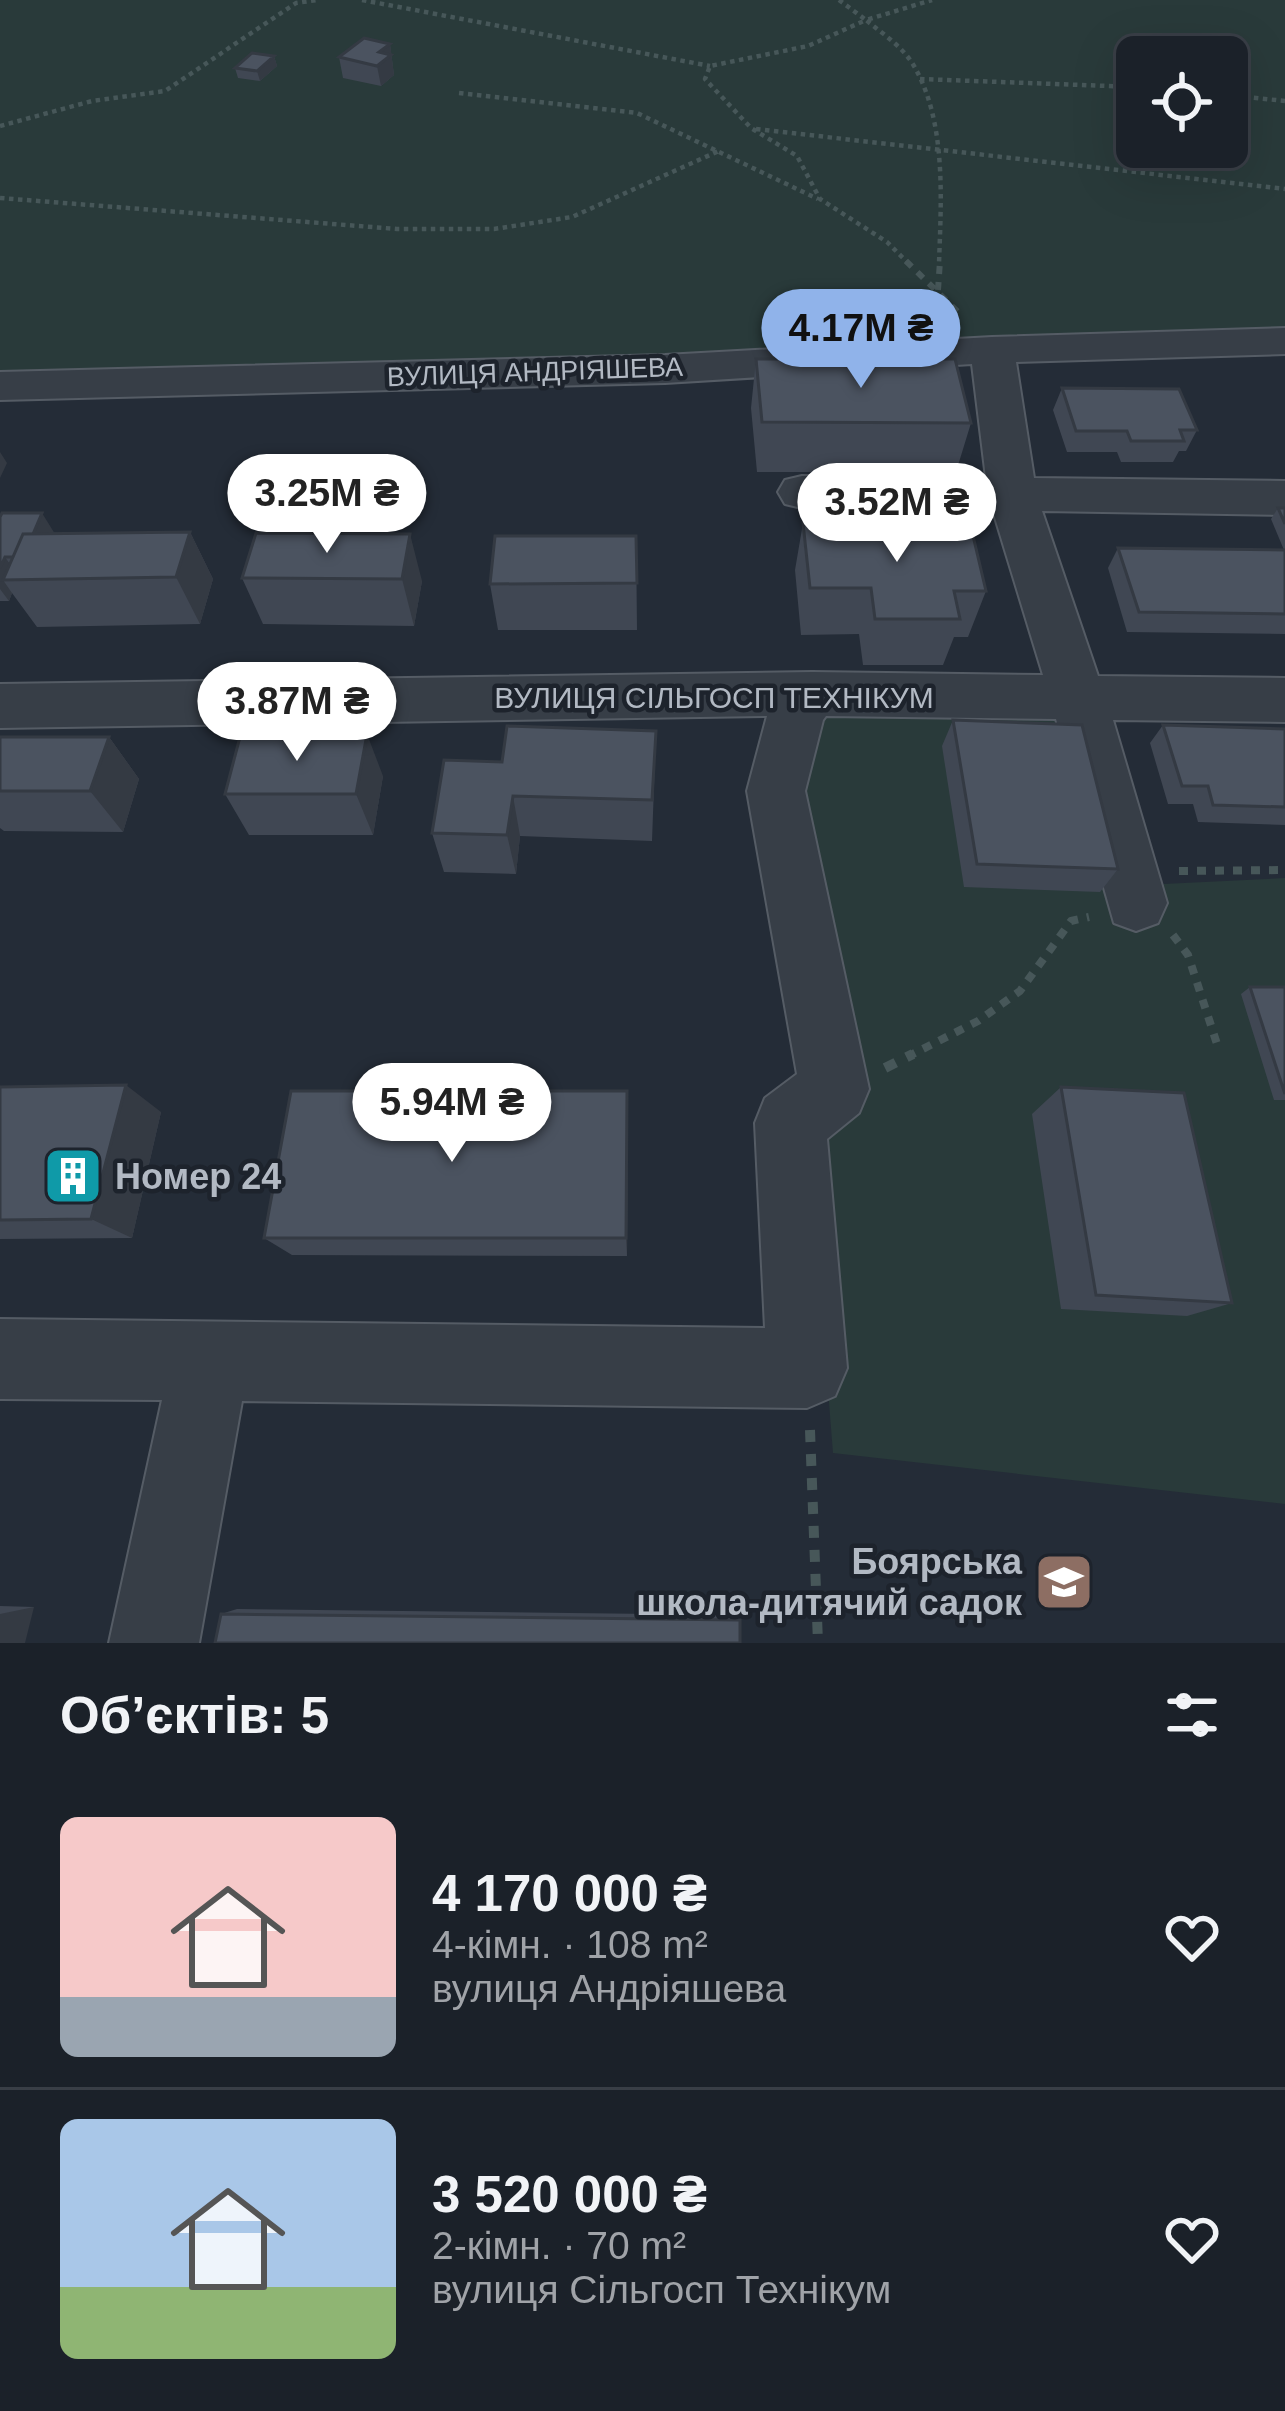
<!DOCTYPE html>
<html lang="uk">
<head>
<meta charset="utf-8">
<style>
	body { margin:0; font-family:Arial,sans-serif; background:#282e35; color:#f1f3f6; height:100vh; display:flex; flex-direction:column; font-size:45px; white-space:nowrap }
	* { box-sizing:border-box; margin:0 }
	p { font-size:39px; color:#a0a3a8 }
	.icon { flex:none; width:66px; height:66px; fill:none; stroke:currentColor; stroke-width:2; stroke-linecap:round; stroke-linejoin:round }
	.map { position:relative; height:1643px; overflow:hidden }
	.panel { display:flex; flex-direction:column; background:#1b2129; flex:1 }
	.panel>* { flex:none }
	.buttons { position:absolute; left:1116px; top:36px; display:grid; gap:24px }
	.buttons a { display:grid; place-items:center; width:132px; height:132px; border-radius:18px; background:#1b2129; box-shadow:0 12px 48px #0002,0 0 0 3px #393e46; font-size:60px }
	.price { position:absolute; translate:-50% -102px; padding:0 27px; border-radius:42px; background:#fff; color:#222; font-size:39px; line-height:78px; filter:drop-shadow(0 3px 6px #0008) }
	.price::after { content:''; position:absolute; left:50%; top:72px; width:36px; height:27px; margin-left:-18px; background:inherit; clip-path:polygon(0 0,100% 0,50% 100%) }
	.price.on { background:#90b3ea; color:#111 }
	ul { padding:0; list-style:none }
	li { display:flex; align-items:center; gap:36px; height:300px; padding:0 60px }
	li+li { border-top:3px solid #393e46 }
	li span { display:grid; place-items:center; flex:none; width:336px; height:240px; border-radius:18px; color:#555 }
	li>.icon { margin-inline-start:auto }
	span .icon { width:144px; height:144px; fill:#fffc; stroke-width:1 }
	li b { font-size:51px }
	h2 { display:flex; justify-content:space-between; align-items:center; height:144px; padding:0 60px; font-size:51px }
	.map>svg:first-child { display:block }
</style>
</head>
<body>
<div class="map">
<svg width="1285" height="1643" viewBox="0 0 1285 1643">
	<rect width="100%" height="100%" fill="#242c37"/>
	<!-- green -->
	<path fill="#293a3a" fill-rule="evenodd" d="M0 0H1285V342L0 380ZM1137 57H1227V147H1137Z
		M1076 698 1143 885 1285 878V1504L833 1453 807 1124 797 711Z"/>
	<g fill="none" stroke-linecap="round" stroke-linejoin="round">
		<!-- minor casing -->
		<g stroke="#555c65" stroke-width="4">
			<path id="minor" d="M1285 328V354L1016 362 1034 478 1285 481V515L1042 511 1098 676 1285 678V722L1113 720 1167 903 1158 923 1136 931 1114 923 1056 719 826 716 823 720 805 791 869 1089 859 1113 827 1139 847 1368 835 1396 807 1408 242 1401 199 1643H109L162 1400 0 1399V1319L765 1328 755 1123 765 1098 797 1074 747 791 767 716 0 728V684L812 672 1043 675 993 511 802 508 785 504 778 492 785 480 802 476 986 478 972 364 665 383 0 400V372L665 355 992 337Z"/>
		</g>
		<!-- path-far3 -->
		<path stroke="#475759" stroke-width="4.5" stroke-dasharray="4.5 4.5" stroke-linecap="butt" d="M362 0 710 66
			M839 0 866 20 932 0
			M920 79 1137 87
			M459 93 637 113 818 199
			M1227 95 1285 101
			M0 126 92 101 165 91 296 3 317 0
			M756 129 1285 189
			M0 198 397 229H494L572 217 721 150
			M909 264 887 242 820 199 797 156 751 128 705 79 710 66 808 46 866 20C883 34 903 47 914 66 947 123 941 201 939 264"/>
		<!-- path-far2 -->
		<path stroke="#475759" stroke-width="6" stroke-dasharray="8 8" stroke-linecap="butt" d="M906 261 959 313
			M938 290 940 261"/>
		<!-- path-far1 -->
		<path stroke="#475759" stroke-width="8" stroke-dasharray="9 9" stroke-linecap="butt" d="M1179 871 1285 870
			M1173 935 1188 955 1218 1047
			M907 1057 978 1021 1020 991 1071 921 1089 917"/>
		<!-- path -->
		<path stroke="#475759" stroke-width="10" stroke-dasharray="12 12" stroke-linecap="butt" d="M885 1068 913 1054
			M810 1430 818 1643"/>
		<!-- minor -->
		<use href="#minor" fill="#373e47" fill-rule="evenodd"/>
	</g>
	<!-- wall -->
	<path fill="#404753" d="M390 44 394 75 381 86 343 78 339 57Z
		M274 56 277 66 260 81 238 78 235 68Z
		M756 359 971 423 956 472H757L751 408Z
		M1062 388 1197 430 1186 451H1179L1173 462H1121L1117 452H1067L1053 410Z
		M1278 508H1285V634L1127 632 1108 568 1118 548 1284 550 1271 519Z
		M0 517 55 534 190 532 213 579 200 624 37 627 12 593 9 601H0Z
		M803 523 986 591 968 637H954L943 665H863L859 634 801 635 795 570Z
		M256 533 422 581 414 626 263 624 242 578Z
		M636 536 637 630H498L490 584Z
		M953 720 1118 869 1100 892 964 887 942 746Z
		M1163 725 1285 729V825L1198 822 1193 804H1168L1150 743Z
		M656 731 652 841 520 836 516 874 444 872 432 833Z
		M0 737H109L139 779 123 832 4 831 0 828Z
		M383 776 373 835H249L225 794Z
		M1250 987H1285V1100H1274L1241 994Z
		M0 1087 161 1112 132 1238 0 1239Z
		M1061 1087 1232 1303 1187 1316 1061 1309 1032 1114Z
		M628 1118 627 1256 292 1255 264 1238Z
		M0 1606 34 1607 0 1643Z
		M237 1609 736 1615 740 1620 221 1614Z"/>
	<!-- shaded-wall -->
	<path fill="#343a43" d="M390 44 394 75 381 86 377 66 379 52Z
		M274 56 277 66 260 81 257 71Z
		M0 452 7 463 0 478Z
		M42 513 55 534 23 557Z
		M190 532 213 579 200 624 176 577Z
		M410 534 422 581 414 626 402 579Z
		M5 557 19 577 3 580 12 593 9 601 0 589V568Z
		M367 734 383 776 373 835 356 794Z
		M109 737 139 779 123 832 90 791Z
		M513 796 520 836 516 874 507 835Z
		M126 1085 161 1112 132 1238 91 1219Z
		M627 1091 628 1118 627 1256 626 1238Z
		M34 1607 25 1643H0V1614Z"/>
	<!-- building -->
	<path fill="#4b5360" stroke="#343a43" stroke-width="3" d="M364 38 390 44 379 52 391 55 377 66 339 57Z
		M252 53 274 56 257 71 235 68Z
		M756 359H955L971 423 762 422Z
		M1062 388 1179 389 1197 430H1180L1184 441H1131L1127 431H1076Z
		M1278 508H1285V524Z
		M2 513H42L33 534H23L13 557H5L0 568V517Z
		M803 523H970L986 591H954L960 619H875L871 588H810Z
		M190 532 176 577 3 580 23 534Z
		M256 533 410 534 402 579 242 578Z
		M495 536H636L637 583 490 584Z
		M1118 548 1285 550V614L1139 612Z
		M953 720 1082 725 1118 869 977 864Z
		M1163 725 1285 729V807L1213 805 1208 786H1182Z
		M507 726 656 731 652 800 513 796 507 835 432 833 444 760 502 762Z
		M241 733 367 734 356 794H225Z
		M0 737H109L90 791H0Z
		M1250 987H1285V1094Z
		M126 1085 91 1219 0 1220V1087Z
		M1061 1087 1184 1093 1232 1303 1096 1295Z
		M291 1091H627L626 1238H264Z
		M221 1614 740 1620V1643H215Z"/>
	<!-- icons -->
	<defs>
		<g id="building-square" transform="scale(3)"><rect x="-9" y="-9" width="18" height="18" rx="4" fill="#0f9aa8" stroke="#1d232c"/><path d="M-4-6H4V6H1V3H-1V6H-4ZM-2.5-4.3h1.7v1.8h-1.7ZM.8-4.3h1.7v1.8H.8ZM-2.5-1h1.7V.8h-1.7ZM.8-1h1.7V.8H.8Z" fill="#fff"/></g>
		<g id="school-square" transform="scale(3)"><rect x="-9" y="-9" width="18" height="18" rx="4" fill="#8d6e63" stroke="#1d232c"/><path d="M0-5L7-2L0 1L-7-2ZM-4 1L0 2.5L4 1V4Q0 6-4 4Z" fill="#fff"/></g>
	</defs>
	<g fill-rule="evenodd">
		<use href="#building-square" x="73" y="1176"/>
		<use href="#school-square" x="1064" y="1582"/>
	</g>
	<g text-anchor="middle" stroke-width="9" stroke-linejoin="round" paint-order="stroke">
		<!-- far-street labels -->
		<g font-size="27" fill="#b2b9c3" stroke="#1d232c">
			<text transform="translate(535 372) rotate(-2)" y="9">ВУЛИЦЯ АНДРІЯШЕВА</text>
		</g>
		<!-- street labels -->
		<g font-size="30" fill="#b2b9c3" stroke="#1d232c">
			<text x="714" y="708">ВУЛИЦЯ СІЛЬГОСП ТЕХНІКУМ</text>
		</g>
		<!-- near-poi labels -->
		<g font-size="36" font-weight="bold" fill="#b2b9c3" stroke="#1d232c" text-anchor="start">
			<text x="115" y="1189">Номер 24</text>
			<text x="1022" y="1574" text-anchor="end">Боярська<tspan x="1022" dy="41">школа-дитячий садок</tspan></text>
		</g>
	</g>
</svg>
<div class="buttons">
<a><svg class="icon" aria-label="locate" viewBox="0 0 24 24"><circle cx="12" cy="12" r="6"/><path d="M12 2v4M12 18v4M2 12h4M18 12h4"/></svg></a>
</div>
<b class="price on" style="left:861px;top:391px">4.17M ₴</b>
<b class="price" style="left:327px;top:556px">3.25M ₴</b>
<b class="price" style="left:897px;top:565px">3.52M ₴</b>
<b class="price" style="left:297px;top:764px">3.87M ₴</b>
<b class="price" style="left:452px;top:1165px">5.94M ₴</b>
</div>
<section class="panel">
<h2>Об’єктів: 5<svg class="icon" aria-label="filters" viewBox="0 0 24 24"><path d="M4 7h16M4 17h16"/><circle cx="9" cy="7" r="2"/><circle cx="15" cy="17" r="2"/></svg></h2>
<ul>
<li><span style="background:linear-gradient(#f6c9c9 75%,#9aa5b1 0)"><svg class="icon" aria-label="home" viewBox="0 0 24 24"><path d="M3 11l9-7 9 7M6 9v11h12V9"/></svg></span><div><b>4 170 000 ₴</b><p>4-кімн. · 108 m²</p><p>вулиця Андріяшева</p></div><svg class="icon" aria-label="heart" viewBox="0 0 24 24"><path d="M12 20l-8-8c-3-5 5-10 8-4 3-6 11-1 8 4z"/></svg></li>
<li><span style="background:linear-gradient(#a9c7e8 70%,#8fb573 0)"><svg class="icon" aria-label="home" viewBox="0 0 24 24"><path d="M3 11l9-7 9 7M6 9v11h12V9"/></svg></span><div><b>3 520 000 ₴</b><p>2-кімн. · 70 m²</p><p>вулиця Сільгосп Технікум</p></div><svg class="icon" aria-label="heart" viewBox="0 0 24 24"><path d="M12 20l-8-8c-3-5 5-10 8-4 3-6 11-1 8 4z"/></svg></li>
</ul>
</section>
</body>
</html>
